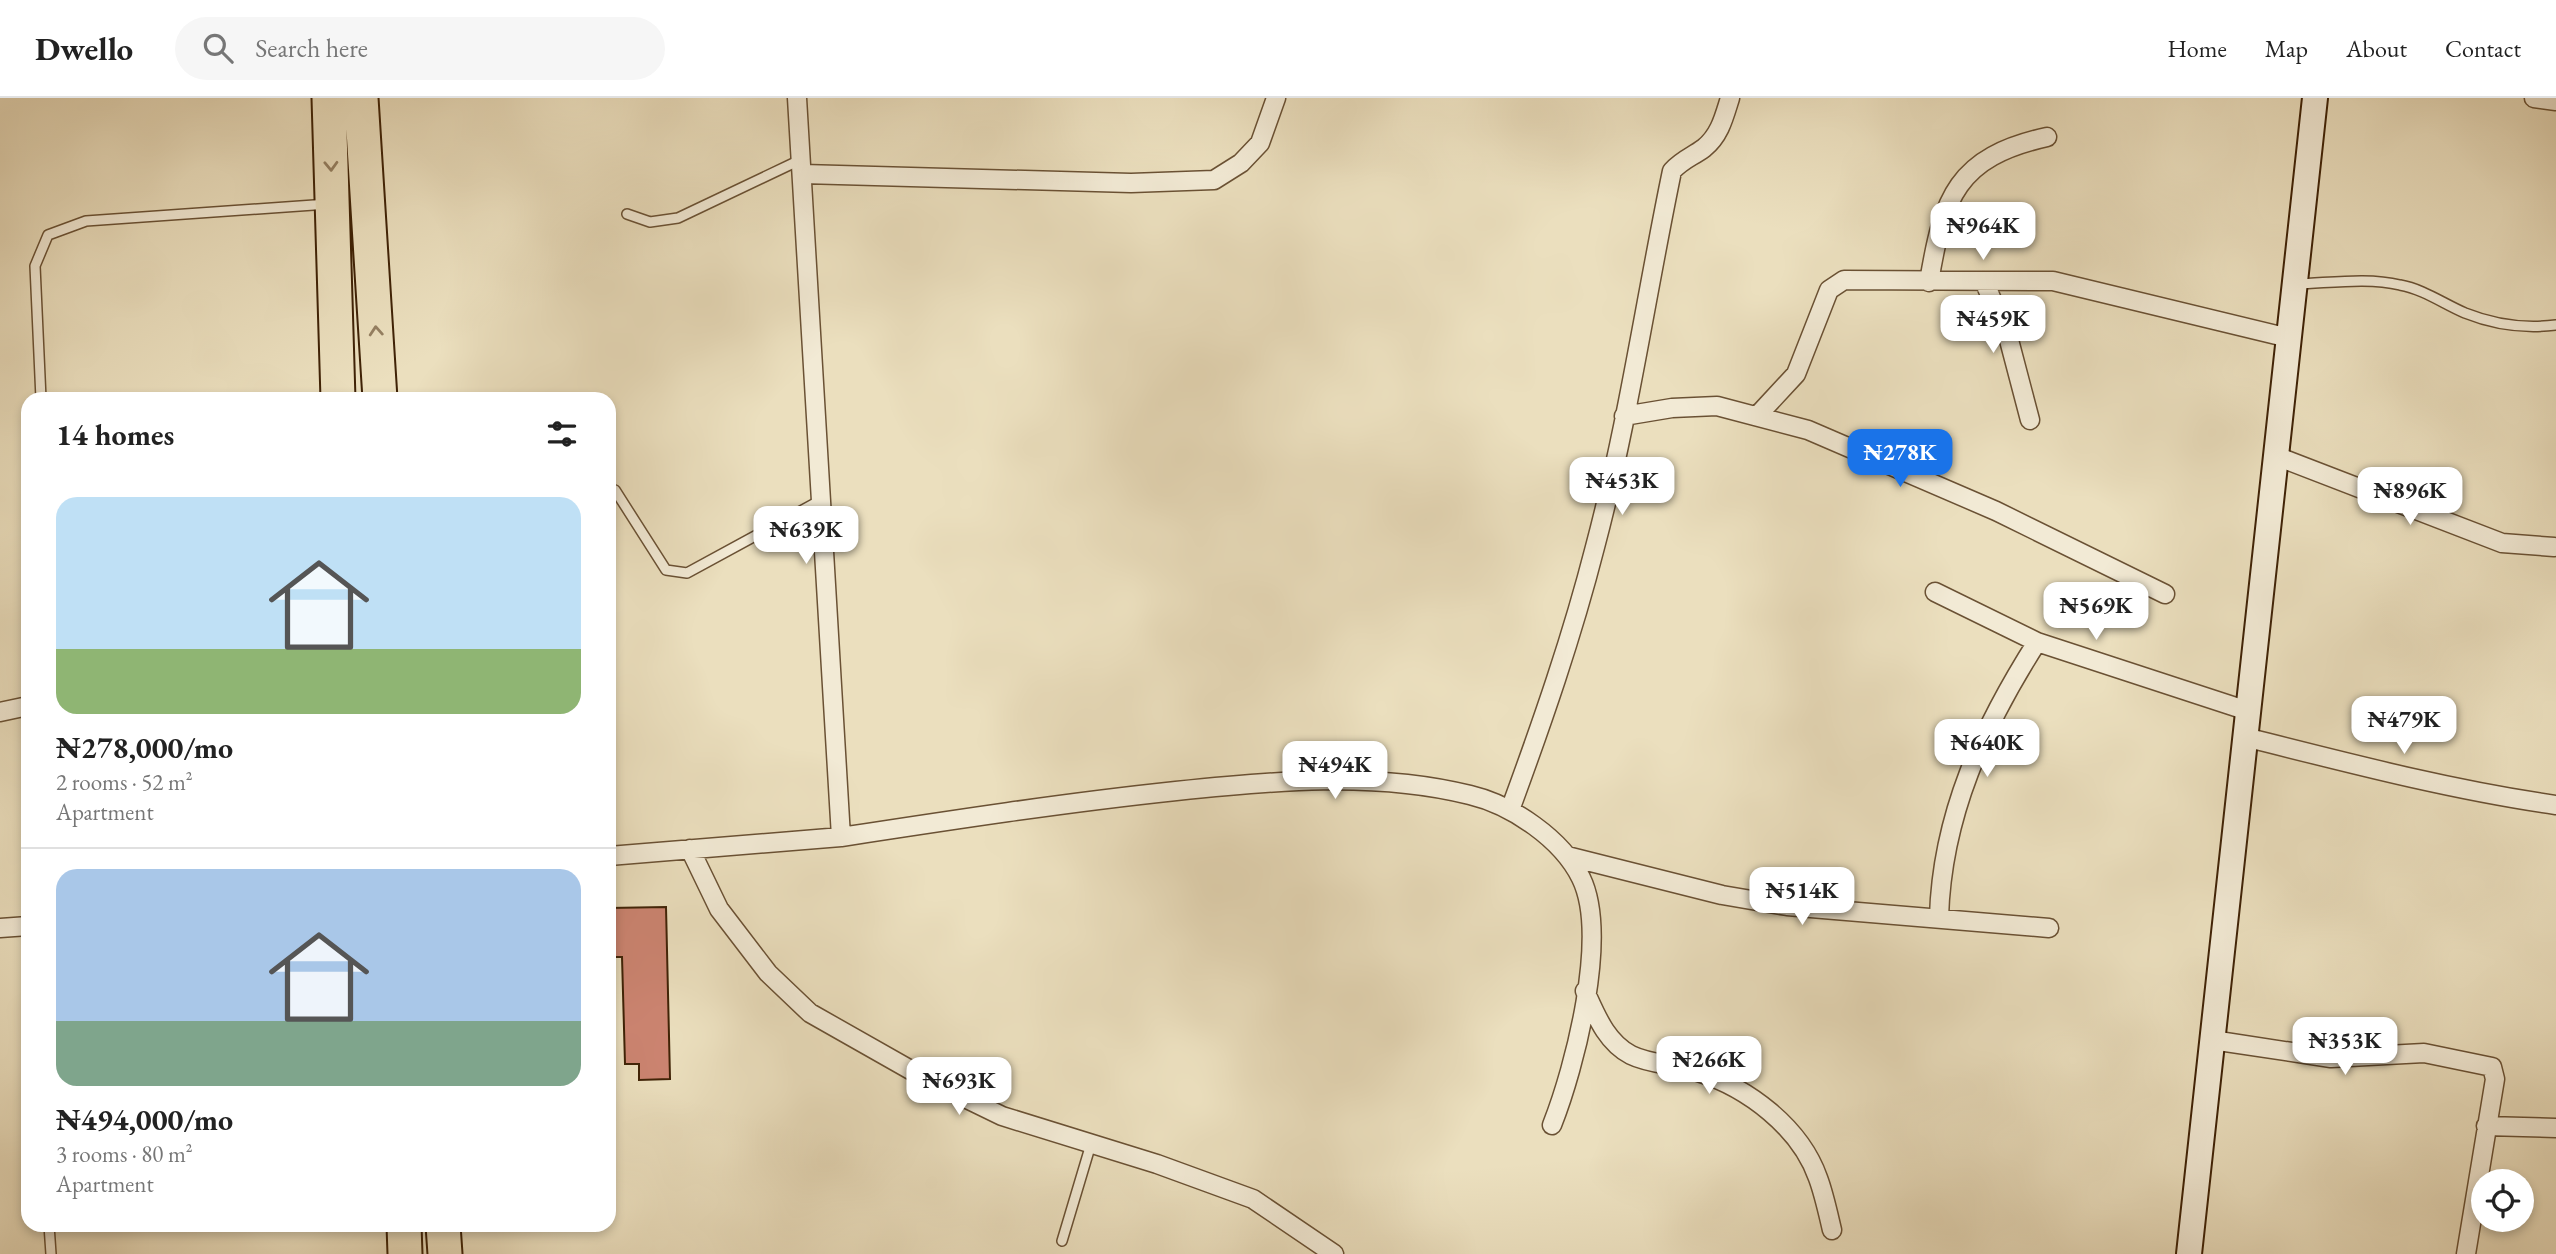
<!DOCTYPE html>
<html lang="en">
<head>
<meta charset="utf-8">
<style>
	body { margin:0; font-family:"EB Garamond",serif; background:#f6f6f6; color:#222; height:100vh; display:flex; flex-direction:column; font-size:26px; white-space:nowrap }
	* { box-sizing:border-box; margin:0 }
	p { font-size:23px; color:#767676 }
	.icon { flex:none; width:38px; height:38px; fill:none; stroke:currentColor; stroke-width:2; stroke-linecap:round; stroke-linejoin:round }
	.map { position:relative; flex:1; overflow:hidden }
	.sheet { position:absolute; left:21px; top:294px; width:595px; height:840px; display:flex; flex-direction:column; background:#fff; border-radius:21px; box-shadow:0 4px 10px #0003 }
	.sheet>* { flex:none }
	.buttons { position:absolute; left:2471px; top:1071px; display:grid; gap:14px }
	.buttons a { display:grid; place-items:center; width:63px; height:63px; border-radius:50%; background:#fff; box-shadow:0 4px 10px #0003; font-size:35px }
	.price { position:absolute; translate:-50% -60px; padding:0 16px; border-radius:14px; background:#fff; color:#222; font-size:23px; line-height:46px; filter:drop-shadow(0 2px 4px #0008) }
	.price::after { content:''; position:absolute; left:50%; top:42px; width:21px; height:16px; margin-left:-10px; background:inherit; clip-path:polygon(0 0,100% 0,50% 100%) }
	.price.on { background:#1a73e8; color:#fff }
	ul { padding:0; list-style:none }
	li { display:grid; align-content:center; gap:14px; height:371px; padding:0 35px }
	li+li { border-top:2px solid #e0e0e0 }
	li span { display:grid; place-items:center; height:217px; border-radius:21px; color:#555 }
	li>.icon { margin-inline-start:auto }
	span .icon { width:126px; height:126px; fill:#fffc; stroke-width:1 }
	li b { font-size:30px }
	h2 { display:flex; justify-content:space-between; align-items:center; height:84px; padding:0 35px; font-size:30px }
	header { display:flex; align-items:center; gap:42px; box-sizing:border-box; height:98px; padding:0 35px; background:#fff; border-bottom:2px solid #e0e0e0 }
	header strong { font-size:33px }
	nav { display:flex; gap:38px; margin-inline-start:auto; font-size:24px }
	.search { width:490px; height:63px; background:#f6f6f6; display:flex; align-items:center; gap:18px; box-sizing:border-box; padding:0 24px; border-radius:38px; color:#767676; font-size:26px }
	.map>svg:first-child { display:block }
</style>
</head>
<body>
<header>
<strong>Dwello</strong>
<div class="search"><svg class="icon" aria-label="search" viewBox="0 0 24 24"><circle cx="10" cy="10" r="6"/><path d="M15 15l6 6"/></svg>Search here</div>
<nav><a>Home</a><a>Map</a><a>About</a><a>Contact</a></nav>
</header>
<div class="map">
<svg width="2556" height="1156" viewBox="0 0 2556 1156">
	<rect width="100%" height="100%" fill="#ebdfbe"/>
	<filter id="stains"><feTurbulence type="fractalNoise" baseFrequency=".00286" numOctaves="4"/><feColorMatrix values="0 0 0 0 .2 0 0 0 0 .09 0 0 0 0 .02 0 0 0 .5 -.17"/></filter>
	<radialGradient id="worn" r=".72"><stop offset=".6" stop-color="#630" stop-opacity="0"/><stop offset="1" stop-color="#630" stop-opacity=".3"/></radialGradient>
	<!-- building -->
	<path fill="#cc8471" stroke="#3f2206" stroke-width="2" d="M666 809 670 981 639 982V966H625L622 859H609V810Z"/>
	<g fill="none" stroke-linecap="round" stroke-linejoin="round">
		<!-- lane casing -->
		<g stroke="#6a5134" stroke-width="12">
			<path id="lane" d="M627 116 650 124 678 120 800 62
				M2297 186C2330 185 2368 179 2400 187 2423 191 2444 206 2465 215 2495 227 2524 231 2556 227
				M41 301 35 168 48 137 86 123 328 106
				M615 392 666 472 687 475 821 402
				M49 1127 51 1156
				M1062 1143 1091 1046"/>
		</g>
		<!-- street casing -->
		<g stroke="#6a5134" stroke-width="21">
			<path id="street" d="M2534 0 2556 3
				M803 76 1131 85 1214 82 1241 65 1260 45 1276 0
				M1984 183 2009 242 2030 322
				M1929 184C1943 99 1957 59 2047 39
				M1758 317 1796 276 1829 192 1844 182 2053 183 2289 240
				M1624 318 1672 310 1717 308 1808 332 1996 413 2165 496
				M2276 358 2502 445 2554 449
				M1935 494 2037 544 2248 613
				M0 614 28 608
				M2245 639C2348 665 2451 692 2556 707
				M1510 712C1542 625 1572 539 1595 449 1628 325 1646 198 1672 73 1683 61 1692 59 1704 50 1720 37 1724 19 1730 0
				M841 739C952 722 1063 705 1176 693 1272 683 1375 673 1470 697 1512 707 1562 741 1581 780 1609 837 1575 969 1552 1027
				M690 751 719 811 768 875 810 915 930 983 1002 1018 1157 1066 1253 1101 1334 1156
				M609 758 841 739 797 0
				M1567 758 1722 797 1787 808 2049 830
				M1939 819C1942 717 1983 629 2037 544
				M0 830 28 828
				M1585 893C1596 917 1606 944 1631 957 1651 967 1677 966 1698 974 1748 990 1800 1029 1818 1080 1824 1096 1828 1115 1832 1132
				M2212 942 2331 960 2424 955 2492 969 2495 981 2466 1156
				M2486 1028 2556 1030"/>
		</g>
		<!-- secondary casing -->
		<g stroke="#3f2206" stroke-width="28">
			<path id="secondary" d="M2189 1156 2315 0"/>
		</g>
		<!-- highway casing -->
		<g stroke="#3f2206" stroke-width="37">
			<path id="highway" d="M329 0 338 301
				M361 0 380 301
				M404 1127 405 1156
				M443 1127 445 1156"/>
		</g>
		<!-- lane -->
		<use href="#lane" stroke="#f2ead5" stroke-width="9"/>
		<!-- street -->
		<use href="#street" stroke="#f2ead5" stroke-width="18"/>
		<!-- secondary -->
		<use href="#secondary" stroke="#f2ead5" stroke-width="24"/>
		<!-- highway -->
		<use href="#highway" stroke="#ebdfbe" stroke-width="33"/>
	</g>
	<!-- one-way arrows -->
	<defs><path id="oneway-chevron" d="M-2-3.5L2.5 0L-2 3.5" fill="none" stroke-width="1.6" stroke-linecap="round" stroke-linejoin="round" transform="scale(1.75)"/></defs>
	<g stroke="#958062">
		<use href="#oneway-chevron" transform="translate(331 68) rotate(88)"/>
		<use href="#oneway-chevron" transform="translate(376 233) rotate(-94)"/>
	</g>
	<rect width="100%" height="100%" filter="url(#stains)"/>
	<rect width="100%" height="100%" fill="url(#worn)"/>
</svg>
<div class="buttons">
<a><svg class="icon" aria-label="locate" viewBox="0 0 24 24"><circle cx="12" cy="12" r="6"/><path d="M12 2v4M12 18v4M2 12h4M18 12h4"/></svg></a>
</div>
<b class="price" style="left:1983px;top:164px">₦964K</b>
<b class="price" style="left:1993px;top:257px">₦459K</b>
<b class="price on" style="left:1900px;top:391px">₦278K</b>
<b class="price" style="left:1622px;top:419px">₦453K</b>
<b class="price" style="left:2410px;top:429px">₦896K</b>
<b class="price" style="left:806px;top:468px">₦639K</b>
<b class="price" style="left:2096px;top:544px">₦569K</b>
<b class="price" style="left:2404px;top:658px">₦479K</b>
<b class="price" style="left:1987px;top:681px">₦640K</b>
<b class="price" style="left:1335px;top:703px">₦494K</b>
<b class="price" style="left:1802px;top:829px">₦514K</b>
<b class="price" style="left:2345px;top:979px">₦353K</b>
<b class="price" style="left:1709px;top:998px">₦266K</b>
<b class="price" style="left:959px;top:1019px">₦693K</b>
<section class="sheet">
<h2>14 homes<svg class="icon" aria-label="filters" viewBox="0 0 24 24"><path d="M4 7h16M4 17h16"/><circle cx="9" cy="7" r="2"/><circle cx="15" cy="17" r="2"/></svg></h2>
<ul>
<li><span style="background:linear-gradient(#bfe0f5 70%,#8fb573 0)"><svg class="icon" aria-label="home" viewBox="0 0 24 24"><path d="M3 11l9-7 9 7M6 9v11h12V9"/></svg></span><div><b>₦278,000/mo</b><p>2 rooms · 52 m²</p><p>Apartment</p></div></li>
<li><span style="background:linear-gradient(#a9c7e8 70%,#7fa58c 0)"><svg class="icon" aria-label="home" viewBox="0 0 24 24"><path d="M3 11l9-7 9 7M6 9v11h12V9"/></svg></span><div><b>₦494,000/mo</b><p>3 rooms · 80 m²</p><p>Apartment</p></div></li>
</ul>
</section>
</div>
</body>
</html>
